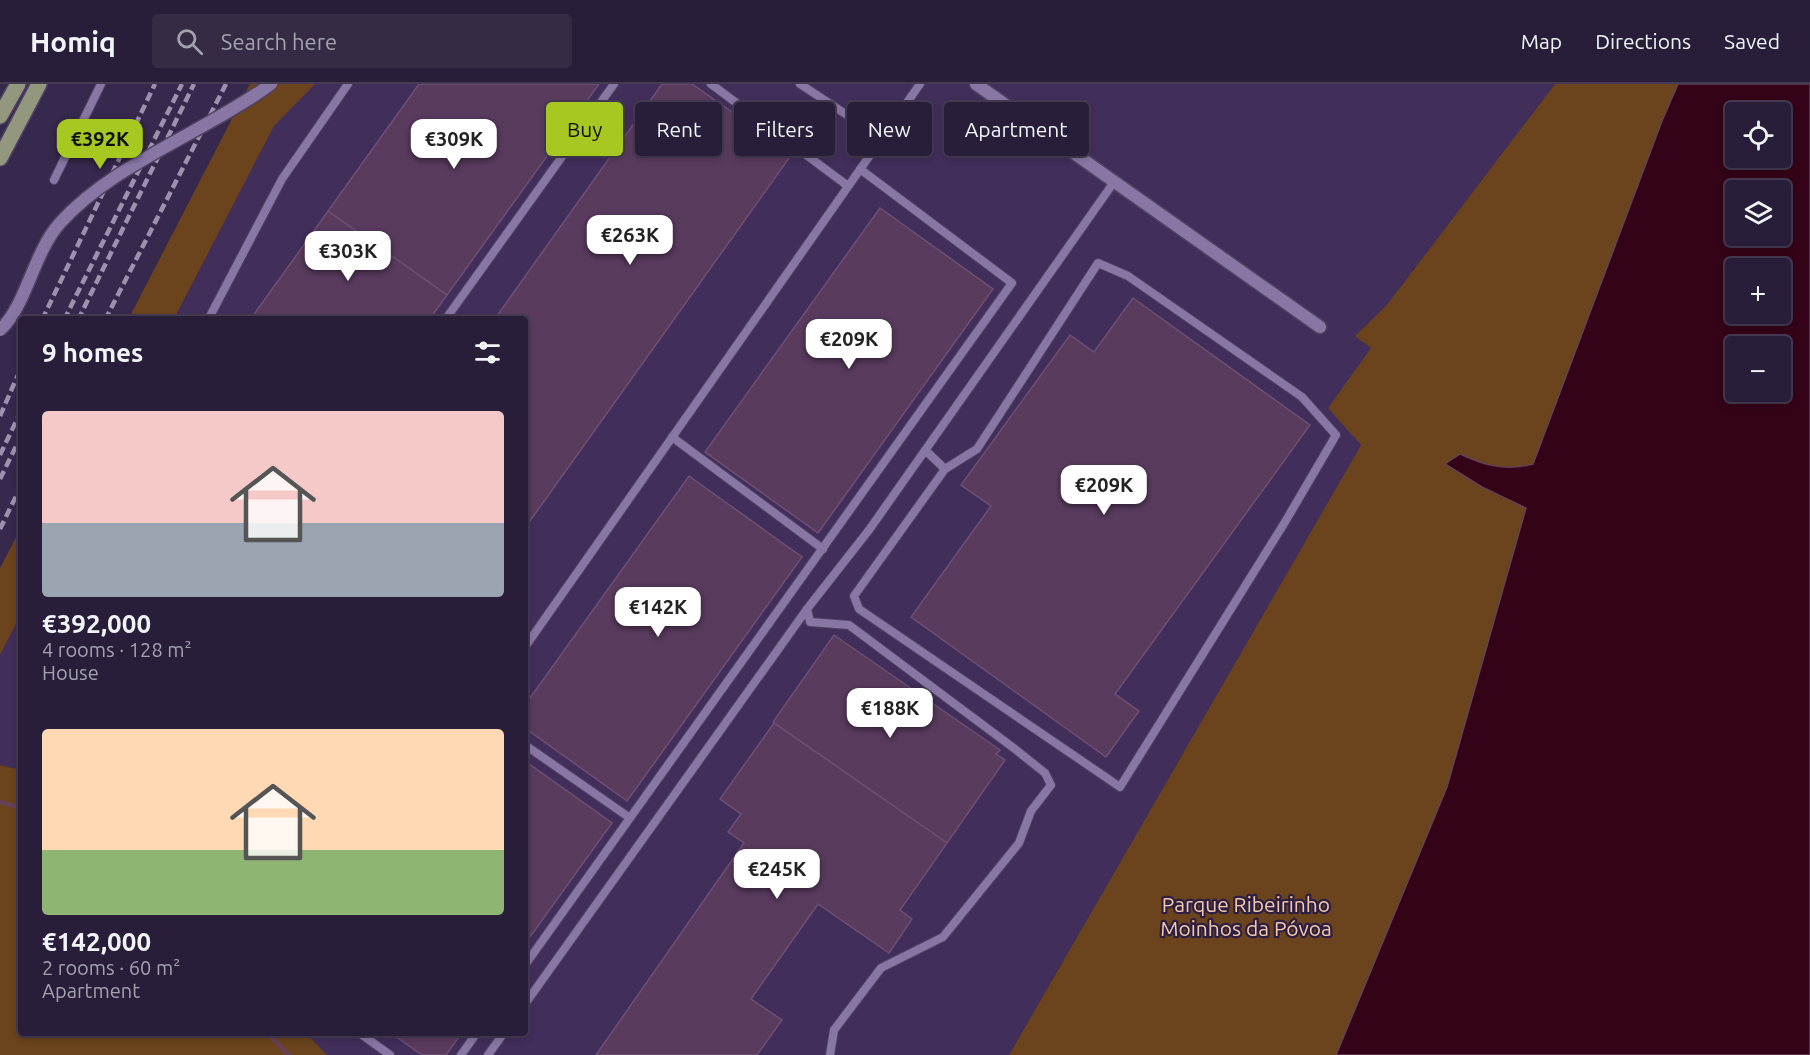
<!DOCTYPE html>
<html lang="en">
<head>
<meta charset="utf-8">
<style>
	body { margin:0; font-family:Ubuntu,sans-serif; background:#352b45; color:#f1f3f6; height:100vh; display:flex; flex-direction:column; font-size:22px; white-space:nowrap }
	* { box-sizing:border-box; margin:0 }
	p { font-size:20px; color:#a5a2af }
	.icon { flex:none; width:33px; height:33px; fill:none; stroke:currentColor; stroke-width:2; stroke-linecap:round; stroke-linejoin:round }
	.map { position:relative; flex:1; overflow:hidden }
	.sheet { position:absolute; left:18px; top:232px; width:510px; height:720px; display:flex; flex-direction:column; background:#291e3a; border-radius:6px; box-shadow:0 3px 9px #0003,0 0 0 2px #453c54 }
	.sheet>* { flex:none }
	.banner { position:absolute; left:546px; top:18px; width:570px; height:54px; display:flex; gap:12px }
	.tools { position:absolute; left:1725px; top:18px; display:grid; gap:12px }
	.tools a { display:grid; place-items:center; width:66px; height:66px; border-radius:6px; background:#291e3a; box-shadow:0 3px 9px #0003,0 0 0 2px #453c54; font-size:30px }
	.price { position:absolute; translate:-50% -51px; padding:0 14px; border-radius:12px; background:#fff; color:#222; font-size:20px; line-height:39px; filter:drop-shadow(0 2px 3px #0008) }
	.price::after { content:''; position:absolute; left:50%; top:36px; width:18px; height:14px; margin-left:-9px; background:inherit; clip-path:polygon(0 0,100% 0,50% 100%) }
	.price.selected { background:#a6c821; color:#111 }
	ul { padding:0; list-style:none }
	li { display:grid; align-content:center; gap:12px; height:318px; padding:0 24px }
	li span { display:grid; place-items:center; height:186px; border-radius:6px; color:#555 }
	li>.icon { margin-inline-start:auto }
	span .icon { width:108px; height:108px; fill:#fffc; stroke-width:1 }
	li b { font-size:26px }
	h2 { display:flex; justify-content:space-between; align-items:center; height:72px; padding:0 24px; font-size:26px }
	.chip { padding:0 21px; border-radius:6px; background:#291e3a; box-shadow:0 3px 9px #0003,0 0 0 2px #453c54; font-size:21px; line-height:54px }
	.chip.selected { background:#a6c821; color:#111 }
	header { display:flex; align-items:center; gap:36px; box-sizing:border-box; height:84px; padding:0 30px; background:#291e3a; border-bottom:2px solid #453c54 }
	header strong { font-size:28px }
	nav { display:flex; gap:33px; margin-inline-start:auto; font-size:21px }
	.search { width:420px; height:54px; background:#352b45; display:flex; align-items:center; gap:15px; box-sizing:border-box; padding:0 21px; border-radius:6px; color:#a5a2af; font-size:22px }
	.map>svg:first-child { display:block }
</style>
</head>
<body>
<header>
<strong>Homiq</strong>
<div class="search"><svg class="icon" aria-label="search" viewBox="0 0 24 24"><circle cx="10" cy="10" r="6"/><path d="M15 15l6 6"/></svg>Search here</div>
<nav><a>Map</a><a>Directions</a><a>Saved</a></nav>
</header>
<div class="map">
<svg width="1810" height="971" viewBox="0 0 1810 971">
	<rect width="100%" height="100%" fill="#37284e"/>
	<!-- built -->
	<path fill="#412e5b" d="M315 0H1555L1386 222 1356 252 1371 264 1361 361 1009 971H327L307 950H525V236H174L274 41Z
		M21 530V686L0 681V571Z"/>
	<!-- green -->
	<path fill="#6b431c" d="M250 0H315L274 42 174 235 128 236Z
		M1555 0H1678L1662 37 1533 380C1505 386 1487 382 1460 370L1446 380 1482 403 1526 424 1447 703 1336 971H1009L1361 361 1328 324 1371 264 1355 252 1386 222Z
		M21 444V530L0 571V484Z
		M0 681 21 686V950H307L327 971H0Z"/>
	<!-- water -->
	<path fill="#340317" stroke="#664157" stroke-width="1.5" fill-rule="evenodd" d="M1678 0H1810V971H1336L1447 703 1526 424 1482 403 1445 380 1460 370C1486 382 1505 387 1533 380L1662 37ZM1736 28H1780V74H1736ZM1736 106H1780V152H1736ZM1736 184H1780V230H1736ZM1736 262H1780V308H1736Z"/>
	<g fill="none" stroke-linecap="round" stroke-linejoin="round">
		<!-- stream -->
		<path stroke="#664157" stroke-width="4.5" d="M0 718 21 724
			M268 950 289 971"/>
	</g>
	<!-- building -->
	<path fill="#593b5e" stroke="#6f5074" stroke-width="1.5" d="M419 0H599L447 211 328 127Z
		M662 0H692L792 70 525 444V236H494Z
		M880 124 993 205 818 449 705 368Z
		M328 127 447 211 429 236H250Z
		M1133 214 1310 341 1115 610 1139 627 1106 673 911 533 991 422 961 401 1070 251 1094 268Z
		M689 392 802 473 627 717 525 644V621Z
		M834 551 1000 666 996 670 1005 676 947 759 773 638Z
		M774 639 947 759 900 826 912 835 889 869 818 820 751 915 782 936 757 971H596L744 759 728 748 741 730 720 715Z
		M525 677 612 739 525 860Z
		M392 950H461L446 971H422Z"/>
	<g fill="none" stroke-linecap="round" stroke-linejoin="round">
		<!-- service casing -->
		<g stroke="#504263" stroke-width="10">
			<path id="service" d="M711 0 848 102
				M800 0 882 54
				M54 96 101 0
				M208 236 282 95 348 0
				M445 236 614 0
				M672 353 823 465
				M925 366 945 385 854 512 859 525 1120 703 1285 438 1336 351 1302 313 1128 192 1098 179 977 365 945 385
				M807 525 810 538 849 541 1015 665 1045 689 1051 701 1031 727 1019 759 943 853 881 884 834 946 830 971
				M525 563 920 0
				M525 661 630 734
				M525 881 1012 199 860 85
				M525 920 807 525 869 446 1114 98
				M361 950 390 971
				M461 971 476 950
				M488 971 503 950"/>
		</g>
		<!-- minor casing -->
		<g stroke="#504263" stroke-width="15">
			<path id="minor" d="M976 0 1320 243"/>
		</g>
		<!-- primary casing -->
		<g stroke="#504263" stroke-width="18">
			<path id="primary" d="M0 32 18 0
				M0 74 39 0"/>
		</g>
		<!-- service -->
		<use href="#service" stroke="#8877a4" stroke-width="8"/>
		<!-- minor -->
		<use href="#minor" stroke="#8877a4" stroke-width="12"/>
		<!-- primary -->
		<use href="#primary" stroke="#92977e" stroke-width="15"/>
		<!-- rail -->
		<path stroke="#9d91af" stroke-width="4.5" stroke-dasharray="9 4.5" stroke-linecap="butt" d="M42 236 155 0
			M64 236 182 0
			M78 236 194 0
			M105 236 226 0
			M0 332 21 284
			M0 371 21 327
			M0 395 21 352
			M0 445 21 402"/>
		<!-- minor-bridge casing -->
		<g stroke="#504263" stroke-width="15" stroke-linecap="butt">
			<path id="minor-bridge" d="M0 246C27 221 33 169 60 139 113 80 207 47 271 0"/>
		</g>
		<!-- minor-bridge -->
		<use href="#minor-bridge" stroke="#8877a4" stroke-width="12"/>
	</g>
	<g text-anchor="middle" stroke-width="4.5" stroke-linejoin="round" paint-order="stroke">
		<!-- park labels -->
		<g font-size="21" fill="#f3caa8" stroke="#2d1e43">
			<text x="1246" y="828">Parque Ribeirinho<tspan x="1246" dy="24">Moinhos da Póvoa</tspan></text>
		</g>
	</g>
</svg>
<div class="tools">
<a><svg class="icon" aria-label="locate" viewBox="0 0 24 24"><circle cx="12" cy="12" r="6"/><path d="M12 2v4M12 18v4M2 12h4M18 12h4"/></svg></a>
<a><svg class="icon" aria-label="layers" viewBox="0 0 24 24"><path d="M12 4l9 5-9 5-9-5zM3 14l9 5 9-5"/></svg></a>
<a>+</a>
<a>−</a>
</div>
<b class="price selected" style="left:100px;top:86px">€392K</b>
<b class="price" style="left:454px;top:86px">€309K</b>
<b class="price" style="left:630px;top:182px">€263K</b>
<b class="price" style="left:348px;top:198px">€303K</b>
<b class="price" style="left:849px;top:286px">€209K</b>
<b class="price" style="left:1104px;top:432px">€209K</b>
<b class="price" style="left:658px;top:554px">€142K</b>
<b class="price" style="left:890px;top:655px">€188K</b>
<b class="price" style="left:777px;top:816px">€245K</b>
<div class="banner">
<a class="chip selected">Buy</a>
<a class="chip">Rent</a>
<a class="chip">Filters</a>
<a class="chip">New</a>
<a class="chip">Apartment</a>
</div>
<section class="sheet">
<h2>9 homes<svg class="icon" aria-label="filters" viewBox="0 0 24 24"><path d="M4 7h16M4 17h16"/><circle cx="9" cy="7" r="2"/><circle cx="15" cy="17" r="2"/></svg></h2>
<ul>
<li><span style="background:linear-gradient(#f6c9c9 60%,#9aa5b1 0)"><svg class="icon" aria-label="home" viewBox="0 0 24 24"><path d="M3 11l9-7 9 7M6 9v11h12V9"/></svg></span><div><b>€392,000</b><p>4 rooms · 128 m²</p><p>House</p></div></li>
<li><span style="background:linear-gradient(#ffd9b3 65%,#8fb573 0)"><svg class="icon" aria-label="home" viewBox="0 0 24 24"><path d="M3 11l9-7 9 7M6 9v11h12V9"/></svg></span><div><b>€142,000</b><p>2 rooms · 60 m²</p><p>Apartment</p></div></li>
</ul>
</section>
</div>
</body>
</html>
